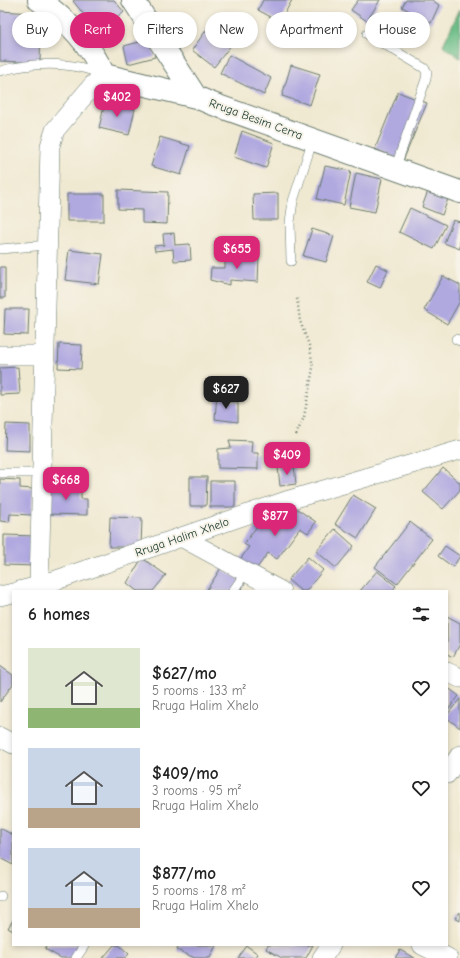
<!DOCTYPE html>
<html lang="en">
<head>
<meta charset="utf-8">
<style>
	body { margin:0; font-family:"Comic Neue",sans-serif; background:#f6f6f6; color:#222; height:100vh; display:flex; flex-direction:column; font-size:15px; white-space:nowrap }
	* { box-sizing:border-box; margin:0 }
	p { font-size:13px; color:#767676 }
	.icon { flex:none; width:22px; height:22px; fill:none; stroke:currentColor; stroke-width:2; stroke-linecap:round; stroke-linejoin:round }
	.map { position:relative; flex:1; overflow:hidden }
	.panel { position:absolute; left:12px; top:590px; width:436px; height:356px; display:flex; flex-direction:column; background:#fff; border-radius:0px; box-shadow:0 2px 6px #0003 }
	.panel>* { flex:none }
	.hud { position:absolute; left:12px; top:12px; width:436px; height:36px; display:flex; gap:8px }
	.price { position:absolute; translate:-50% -34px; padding:0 9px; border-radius:8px; background:#db2777; color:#fff; font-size:13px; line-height:26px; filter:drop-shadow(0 1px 2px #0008) }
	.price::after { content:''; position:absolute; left:50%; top:24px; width:12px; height:9px; margin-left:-6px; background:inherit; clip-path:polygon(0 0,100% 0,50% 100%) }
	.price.current { background:#222; color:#fff }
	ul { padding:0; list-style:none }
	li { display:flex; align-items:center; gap:12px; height:100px; padding:0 16px }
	li span { display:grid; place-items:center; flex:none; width:112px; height:80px; border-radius:0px; color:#555 }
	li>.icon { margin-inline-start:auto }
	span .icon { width:48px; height:48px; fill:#fffc; stroke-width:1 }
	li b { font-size:17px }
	h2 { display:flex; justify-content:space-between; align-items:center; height:48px; padding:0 16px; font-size:17px }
	.tag { padding:0 14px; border-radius:18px; background:#fff; box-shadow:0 2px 6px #0003; font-size:14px; line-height:36px }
	.tag.current { background:#db2777; color:#fff }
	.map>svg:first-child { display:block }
</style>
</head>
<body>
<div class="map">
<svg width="460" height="958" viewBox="0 0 460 958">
	<rect width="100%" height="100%" fill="#f7f3e8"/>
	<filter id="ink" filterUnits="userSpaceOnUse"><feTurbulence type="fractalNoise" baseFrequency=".025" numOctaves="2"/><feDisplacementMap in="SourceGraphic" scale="8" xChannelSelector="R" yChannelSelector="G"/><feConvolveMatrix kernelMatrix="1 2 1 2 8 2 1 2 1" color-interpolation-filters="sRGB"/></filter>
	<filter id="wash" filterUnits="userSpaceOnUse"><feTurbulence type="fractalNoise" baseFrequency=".012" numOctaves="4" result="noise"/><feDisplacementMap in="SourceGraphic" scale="16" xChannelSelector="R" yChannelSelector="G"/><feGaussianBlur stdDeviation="0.9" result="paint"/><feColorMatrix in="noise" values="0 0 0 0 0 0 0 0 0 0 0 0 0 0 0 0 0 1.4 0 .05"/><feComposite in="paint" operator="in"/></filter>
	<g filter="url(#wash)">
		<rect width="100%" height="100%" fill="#f0e9d2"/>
		<!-- forest -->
		<path fill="#6ebe89" stroke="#467e5e" d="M460 9V58L443 45Z"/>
		<g id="blocks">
			<!-- building -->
			<path fill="#b0a9e0" d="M74 0H114L124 12 99 33 73 1Z
				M263 0H292L280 22 258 10Z
				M358 0H380L367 21 351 10Z
				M406 0H432L439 5 431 23 402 7Z
				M0 11 32 13V20H41L40 63 0 61Z
				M212 22 235 40 214 67 192 50Z
				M151 39 155 57 128 64 124 46Z
				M229 55 271 78 264 95 220 73Z
				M291 65 320 74 310 105 282 96Z
				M398 92 427 103 403 161 375 149Z
				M105 102 135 109 129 135 99 128Z
				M242 131 274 143 266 168 234 157Z
				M160 137 190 146 181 175 151 166Z
				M325 166 351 171 344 205 317 199Z
				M356 173 382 179 375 212 349 207Z
				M118 190 168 192 167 224 142 223V210L118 209Z
				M428 191 448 199 442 215 422 207Z
				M278 193V220H254L253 194Z
				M67 194H104V221H67Z
				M410 208 446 225 434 249 399 232Z
				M453 220 460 222V249L444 243Z
				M312 229 334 236 326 262 303 256Z
				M174 233 175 245 190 244 191 260 174 261 173 249 155 251 154 246 164 245 163 234Z
				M69 250 103 254 99 284 65 280Z
				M225 256 259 257 258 282 230 280V285L210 280 211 268H225Z
				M376 264 388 270 380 288 367 282Z
				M0 267H5V298H0Z
				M443 276 460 285V301L447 324 424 310Z
				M5 309H29L28 335 4 334Z
				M59 344 82 345 81 369 58 368Z
				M18 367 20 394 0 395V368Z
				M217 394 226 396V402H238V422L215 419Z
				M6 424 30 425V451L5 450Z
				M229 440 252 441 251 453H258V469L218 468V449L231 448Z
				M294 465 296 484 280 486 278 467Z
				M443 468 460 483V490L443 509 423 492Z
				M190 477H207L206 506H190Z
				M0 479 20 480V488L33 489 32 515 10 514 9 522 0 521Z
				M210 481H235V507H210Z
				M47 486 81 487V499H87V515L47 514Z
				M353 495 376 509 358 538 335 524Z
				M290 504 316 522 308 533 300 528 277 559 268 553 254 572 239 561 249 547 244 544 263 518 274 526Z
				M110 517 142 518 141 547H109Z
				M410 522 432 539 397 584 375 567Z
				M335 529 354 546 336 568 316 551Z
				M4 535 36 536V566L4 565Z
				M445 546 460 556 453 567 438 556Z
				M308 557 323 570 306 591H301L288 580Z
				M142 558 166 575 153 591H137L127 583Z
				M221 568 245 583 240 591H206Z
				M377 571 396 586 392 591H360Z
				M447 616 460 623V644L453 657 447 654Z
				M0 666 13 675V684L0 702Z
				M447 687 459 696 447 711Z
				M460 699V728L447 718V715Z
				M0 828 13 835V865L0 858Z
				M460 912V921L455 918Z
				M13 920V931L8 928Z
				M47 945H81L73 958H61L45 949Z
				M114 945H119L129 954 125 958H103Z
				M179 945H216L210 958H195L177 950Z
				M268 945H313L306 958H282L266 949Z
				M247 946 258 954 255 958H238Z
				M400 950 414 958H395Z"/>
		</g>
	</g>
	<g filter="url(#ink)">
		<use href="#blocks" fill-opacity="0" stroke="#68796b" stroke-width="1"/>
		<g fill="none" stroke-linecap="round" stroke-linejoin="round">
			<!-- service casing -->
			<g stroke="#68796b" stroke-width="10">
				<path id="service" d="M367 34 424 68 427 72 426 79 395 169
					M0 71C27 64 56 62 83 68 89 69 95 72 101 74
					M0 249 48 245
					M291 261 290 222 293 201 313 139
					M456 339 460 341
					M0 473H42
					M233 591 246 572
					M0 897 1 896
					M76 958 84 946"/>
			</g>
			<!-- minor casing -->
			<g stroke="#68796b" stroke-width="20">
				<path id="minor" d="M0 355H45
					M181 537 281 591
					M39 586 50 146 55 130 93 85 104 75
					M19 591 39 586 289 500 460 450
					M0 596 13 593
					M447 672 460 678
					M0 737 13 744
					M447 774 460 755
					M422 945 448 958
					M322 958 331 945"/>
			</g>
			<!-- tertiary casing -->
			<g stroke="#68796b" stroke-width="24">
				<path id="tertiary" d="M39 0C66 19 91 45 104 75L196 97 210 103 460 192
					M133 0 196 97"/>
			</g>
			<!-- path -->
			<path stroke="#68796b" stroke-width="2.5" stroke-dasharray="1 3" stroke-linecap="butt" d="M296 435 304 417 313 368 310 348 300 321 297 298"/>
			<!-- service -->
			<use href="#service" stroke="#fff" stroke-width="9"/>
			<!-- minor -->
			<use href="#minor" stroke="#fff" stroke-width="19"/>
			<!-- tertiary -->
			<use href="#tertiary" stroke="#fff" stroke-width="22"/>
		</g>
	</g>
	<g text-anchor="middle" stroke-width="4" stroke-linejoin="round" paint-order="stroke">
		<!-- street labels -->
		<g font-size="12" fill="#1f3d34" stroke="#f7f3e8">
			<text transform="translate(256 119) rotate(20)" y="4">Rruga Besim Cerra</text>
			<text transform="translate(182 537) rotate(-19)" y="4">Rruga Halim Xhelo</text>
		</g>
	</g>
</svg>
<b class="price" style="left:117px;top:118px">$402</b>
<b class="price" style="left:237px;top:270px">$655</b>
<b class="price current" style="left:226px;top:410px">$627</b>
<b class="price" style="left:287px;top:476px">$409</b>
<b class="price" style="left:66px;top:501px">$668</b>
<b class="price" style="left:275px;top:537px">$877</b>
<div class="hud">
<a class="tag">Buy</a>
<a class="tag current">Rent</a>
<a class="tag">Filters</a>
<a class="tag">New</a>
<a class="tag">Apartment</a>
<a class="tag">House</a>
</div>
<section class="panel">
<h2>6 homes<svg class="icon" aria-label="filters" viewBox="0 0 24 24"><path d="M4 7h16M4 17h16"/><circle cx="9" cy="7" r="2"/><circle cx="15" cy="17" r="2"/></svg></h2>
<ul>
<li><span style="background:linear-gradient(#dfe7d0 75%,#8fb573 0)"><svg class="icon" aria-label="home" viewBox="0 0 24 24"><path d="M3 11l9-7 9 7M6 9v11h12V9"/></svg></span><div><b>$627/mo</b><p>5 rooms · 133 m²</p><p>Rruga Halim Xhelo</p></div><svg class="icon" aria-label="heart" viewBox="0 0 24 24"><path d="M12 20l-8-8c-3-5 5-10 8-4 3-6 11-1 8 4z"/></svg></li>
<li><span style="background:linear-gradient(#c9d6e8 75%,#b9a48a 0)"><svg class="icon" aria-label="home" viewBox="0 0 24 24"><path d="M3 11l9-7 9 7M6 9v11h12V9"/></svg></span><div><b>$409/mo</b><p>3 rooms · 95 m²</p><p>Rruga Halim Xhelo</p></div><svg class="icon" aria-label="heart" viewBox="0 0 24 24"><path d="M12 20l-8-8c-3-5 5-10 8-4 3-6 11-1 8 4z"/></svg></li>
<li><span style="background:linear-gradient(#c9d6e8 75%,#b9a48a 0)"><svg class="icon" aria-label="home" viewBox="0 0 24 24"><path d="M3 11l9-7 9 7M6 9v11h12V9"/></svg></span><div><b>$877/mo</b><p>5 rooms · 178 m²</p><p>Rruga Halim Xhelo</p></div><svg class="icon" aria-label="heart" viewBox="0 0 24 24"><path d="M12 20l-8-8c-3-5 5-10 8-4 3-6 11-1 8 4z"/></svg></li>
</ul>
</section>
</div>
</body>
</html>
